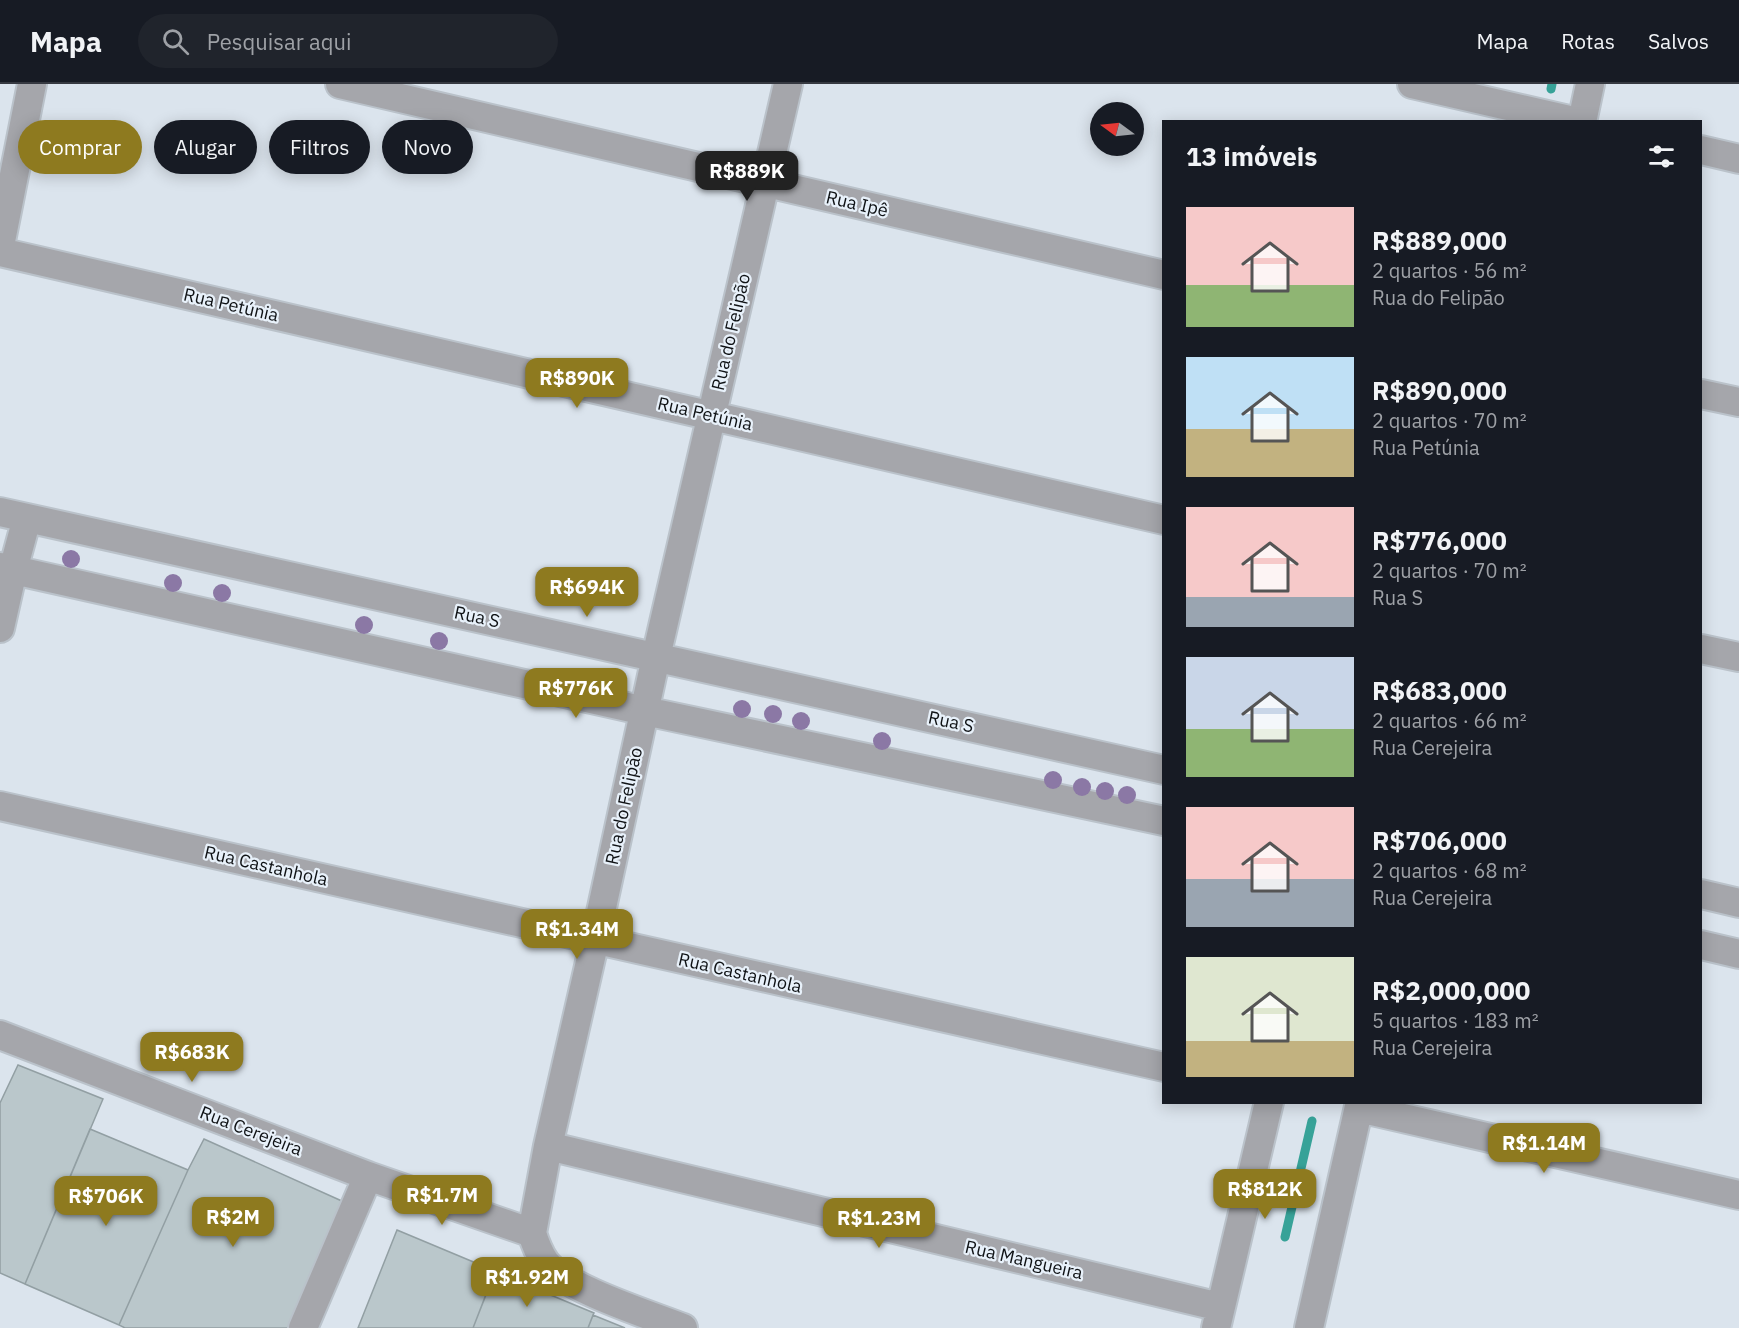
<!DOCTYPE html>
<html lang="pt">
<head>
<meta charset="utf-8">
<style>
	body { margin:0; font-family:"IBM Plex Sans",sans-serif; background:#20242c; color:#f1f3f6; height:100vh; display:flex; flex-direction:column; font-size:22px; white-space:nowrap }
	* { box-sizing:border-box; margin:0 }
	p { font-size:20px; color:#9ea1a6 }
	.icon { flex:none; width:33px; height:33px; fill:none; stroke:currentColor; stroke-width:2; stroke-linecap:round; stroke-linejoin:round }
	.map { position:relative; flex:1; overflow:hidden }
	.drawer { position:absolute; left:1162px; top:36px; width:540px; height:984px; display:flex; flex-direction:column; background:#171b24; border-radius:0px; box-shadow:0 3px 15px #0003 }
	.drawer>* { flex:none }
	.banner { position:absolute; left:18px; top:36px; width:570px; height:54px; display:flex; gap:12px }
	.needle { width:39px; rotate:285deg }
	.fabs { position:absolute; left:1090px; top:18px; display:grid; gap:12px }
	.fabs a { display:grid; place-items:center; width:54px; height:54px; border-radius:50%; background:#171b24; box-shadow:0 3px 15px #0003; font-size:30px }
	.price { position:absolute; translate:-50% -51px; padding:0 14px; border-radius:12px; background:#8e7a1f; color:#fff; font-size:20px; line-height:39px; filter:drop-shadow(0 2px 3px #0008) }
	.price::after { content:''; position:absolute; left:50%; top:36px; width:18px; height:14px; margin-left:-9px; background:inherit; clip-path:polygon(0 0,100% 0,50% 100%) }
	.price.on { background:#222; color:#fff }
	ul { padding:0; list-style:none }
	li { display:flex; align-items:center; gap:18px; height:150px; padding:0 24px }
	li span { display:grid; place-items:center; flex:none; width:168px; height:120px; border-radius:0px; color:#555 }
	li>.icon { margin-inline-start:auto }
	span .icon { width:72px; height:72px; fill:#fffc; stroke-width:1 }
	li b { font-size:26px }
	h2 { display:flex; justify-content:space-between; align-items:center; height:72px; padding:0 24px; font-size:26px }
	.tag { padding:0 21px; border-radius:27px; background:#171b24; box-shadow:0 3px 15px #0003; font-size:21px; line-height:54px }
	.tag.on { background:#8e7a1f; color:#fff }
	header { display:flex; align-items:center; gap:36px; box-sizing:border-box; height:84px; padding:0 30px; background:#171b24; border-bottom:2px solid #363941 }
	header strong { font-size:28px }
	nav { display:flex; gap:33px; margin-inline-start:auto; font-size:21px }
	.search { width:420px; height:54px; background:#20242c; display:flex; align-items:center; gap:15px; box-sizing:border-box; padding:0 21px; border-radius:33px; color:#9ea1a6; font-size:22px }
	.map>svg:first-child { display:block }
</style>
</head>
<body>
<header>
<strong>Mapa</strong>
<div class="search"><svg class="icon" aria-label="search" viewBox="0 0 24 24"><circle cx="10" cy="10" r="6"/><path d="M15 15l6 6"/></svg>Pesquisar aqui</div>
<nav><a>Mapa</a><a>Rotas</a><a>Salvos</a></nav>
</header>
<div class="map">
<svg width="1739" height="1244" viewBox="0 0 1739 1244">
	<rect width="100%" height="100%" fill="#dbe4ed"/>
	<g fill="none" stroke-linecap="round" stroke-linejoin="round">
		<!-- stream -->
		<path stroke="#37a298" stroke-width="9" d="M1551 5 1552 0
			M1285 1153 1312 1037"/>
	</g>
	<!-- building -->
	<path fill="#bac7cb" stroke="#929fa3" stroke-width="1.5" d="M18 981 103 1015 25 1200 0 1189V1019Z
		M90 1045 188 1086 119 1241 25 1200Z
		M204 1055 344 1118 289 1244H125L119 1241 188 1086Z
		M397 1146 495 1187 473 1244H358Z
		M495 1188 594 1229 588 1244H473Z
		M593 1231 625 1244H588Z"/>
	<g fill="none" stroke-linecap="round" stroke-linejoin="round">
		<!-- minor casing -->
		<g stroke="#bac2ca" stroke-width="32">
			<path id="minor" d="M340 0 1164 191
				M1412 0 1578 38
				M1582 38 1590 0
				M1701 66 1739 75
				M0 162 32 0
				M0 168 1164 436
				M1701 310 1739 318
				M0 428 1164 686
				M0 483 645 627 1164 737
				M0 544 13 486 27 434
				M1701 565 1739 573
				M0 722 1164 983
				M1701 810 1739 819
				M1701 861 1739 870
				M0 951 368 1092 532 1149
				M1359 1024 1739 1111
				M548 1062 1220 1223
				M303 1244 368 1092
				M683 1244C650 1231 564 1204 545 1178 539 1169 535 1159 532 1149L548 1062 595 856 656 573 788 0
				M1216 1244 1269 1018
				M1309 1244 1360 1018"/>
		</g>
		<!-- minor -->
		<use href="#minor" stroke="#a5a6ab" stroke-width="28"/>
	</g>
	<!-- trees -->
	<g fill="#8b78a5">
		<circle cx="71" cy="475" r="9"/>
		<circle cx="173" cy="499" r="9"/>
		<circle cx="222" cy="509" r="9"/>
		<circle cx="364" cy="541" r="9"/>
		<circle cx="439" cy="557" r="9"/>
		<circle cx="608" cy="596" r="9"/>
		<circle cx="742" cy="625" r="9"/>
		<circle cx="773" cy="630" r="9"/>
		<circle cx="801" cy="637" r="9"/>
		<circle cx="882" cy="657" r="9"/>
		<circle cx="1053" cy="696" r="9"/>
		<circle cx="1082" cy="703" r="9"/>
		<circle cx="1105" cy="707" r="9"/>
		<circle cx="1127" cy="711" r="9"/>
	</g>
	<g text-anchor="middle" stroke-width="4.5" stroke-linejoin="round" paint-order="stroke">
		<!-- street labels -->
		<g font-size="18" fill="#0f1215" stroke="#e8f1fa">
			<text transform="translate(857 120) rotate(13)" y="6">Rua Ipê</text>
			<text transform="translate(231 221) rotate(13)" y="6">Rua Petúnia</text>
			<text transform="translate(731 248) rotate(-77)" y="6">Rua do Felipão</text>
			<text transform="translate(705 330) rotate(13)" y="6">Rua Petúnia</text>
			<text transform="translate(477 533) rotate(12)" y="6">Rua S</text>
			<text transform="translate(951 638) rotate(12)" y="6">Rua S</text>
			<text transform="translate(624 722) rotate(-78)" y="6">Rua do Felipão</text>
			<text transform="translate(266 782) rotate(13)" y="6">Rua Castanhola</text>
			<text transform="translate(740 889) rotate(13)" y="6">Rua Castanhola</text>
			<text transform="translate(251 1047) rotate(21)" y="6">Rua Cerejeira</text>
			<text transform="translate(1024 1176) rotate(13)" y="6">Rua Mangueira</text>
		</g>
	</g>
</svg>
<div class="fabs">
<a><svg class="needle" viewBox="-14 -14 28 28"><path d="M0-13l5 13h-10z" fill="#e53935"/><path d="M0 13l5-13h-10z" fill="#9ea1a6"/></svg></a>
</div>
<b class="price on" style="left:747px;top:118px">R$889K</b>
<b class="price" style="left:577px;top:325px">R$890K</b>
<b class="price" style="left:587px;top:534px">R$694K</b>
<b class="price" style="left:576px;top:635px">R$776K</b>
<b class="price" style="left:577px;top:876px">R$1.34M</b>
<b class="price" style="left:192px;top:999px">R$683K</b>
<b class="price" style="left:1544px;top:1090px">R$1.14M</b>
<b class="price" style="left:1265px;top:1136px">R$812K</b>
<b class="price" style="left:442px;top:1142px">R$1.7M</b>
<b class="price" style="left:106px;top:1143px">R$706K</b>
<b class="price" style="left:233px;top:1164px">R$2M</b>
<b class="price" style="left:879px;top:1165px">R$1.23M</b>
<b class="price" style="left:527px;top:1224px">R$1.92M</b>
<div class="banner">
<a class="tag on">Comprar</a>
<a class="tag">Alugar</a>
<a class="tag">Filtros</a>
<a class="tag">Novo</a>
</div>
<section class="drawer">
<h2>13 imóveis<svg class="icon" aria-label="filters" viewBox="0 0 24 24"><path d="M4 7h16M4 17h16"/><circle cx="9" cy="7" r="2"/><circle cx="15" cy="17" r="2"/></svg></h2>
<ul>
<li><span style="background:linear-gradient(#f6c9c9 65%,#8fb573 0)"><svg class="icon" aria-label="home" viewBox="0 0 24 24"><path d="M3 11l9-7 9 7M6 9v11h12V9"/></svg></span><div><b>R$889,000</b><p>2 quartos · 56 m²</p><p>Rua do Felipão</p></div></li>
<li><span style="background:linear-gradient(#bfe0f5 60%,#c2b280 0)"><svg class="icon" aria-label="home" viewBox="0 0 24 24"><path d="M3 11l9-7 9 7M6 9v11h12V9"/></svg></span><div><b>R$890,000</b><p>2 quartos · 70 m²</p><p>Rua Petúnia</p></div></li>
<li><span style="background:linear-gradient(#f6c9c9 75%,#9aa5b1 0)"><svg class="icon" aria-label="home" viewBox="0 0 24 24"><path d="M3 11l9-7 9 7M6 9v11h12V9"/></svg></span><div><b>R$776,000</b><p>2 quartos · 70 m²</p><p>Rua S</p></div></li>
<li><span style="background:linear-gradient(#c9d6e8 60%,#8fb573 0)"><svg class="icon" aria-label="home" viewBox="0 0 24 24"><path d="M3 11l9-7 9 7M6 9v11h12V9"/></svg></span><div><b>R$683,000</b><p>2 quartos · 66 m²</p><p>Rua Cerejeira</p></div></li>
<li><span style="background:linear-gradient(#f6c9c9 60%,#9aa5b1 0)"><svg class="icon" aria-label="home" viewBox="0 0 24 24"><path d="M3 11l9-7 9 7M6 9v11h12V9"/></svg></span><div><b>R$706,000</b><p>2 quartos · 68 m²</p><p>Rua Cerejeira</p></div></li>
<li><span style="background:linear-gradient(#dfe7d0 70%,#c2b280 0)"><svg class="icon" aria-label="home" viewBox="0 0 24 24"><path d="M3 11l9-7 9 7M6 9v11h12V9"/></svg></span><div><b>R$2,000,000</b><p>5 quartos · 183 m²</p><p>Rua Cerejeira</p></div></li>
</ul>
</section>
</div>
</body>
</html>
